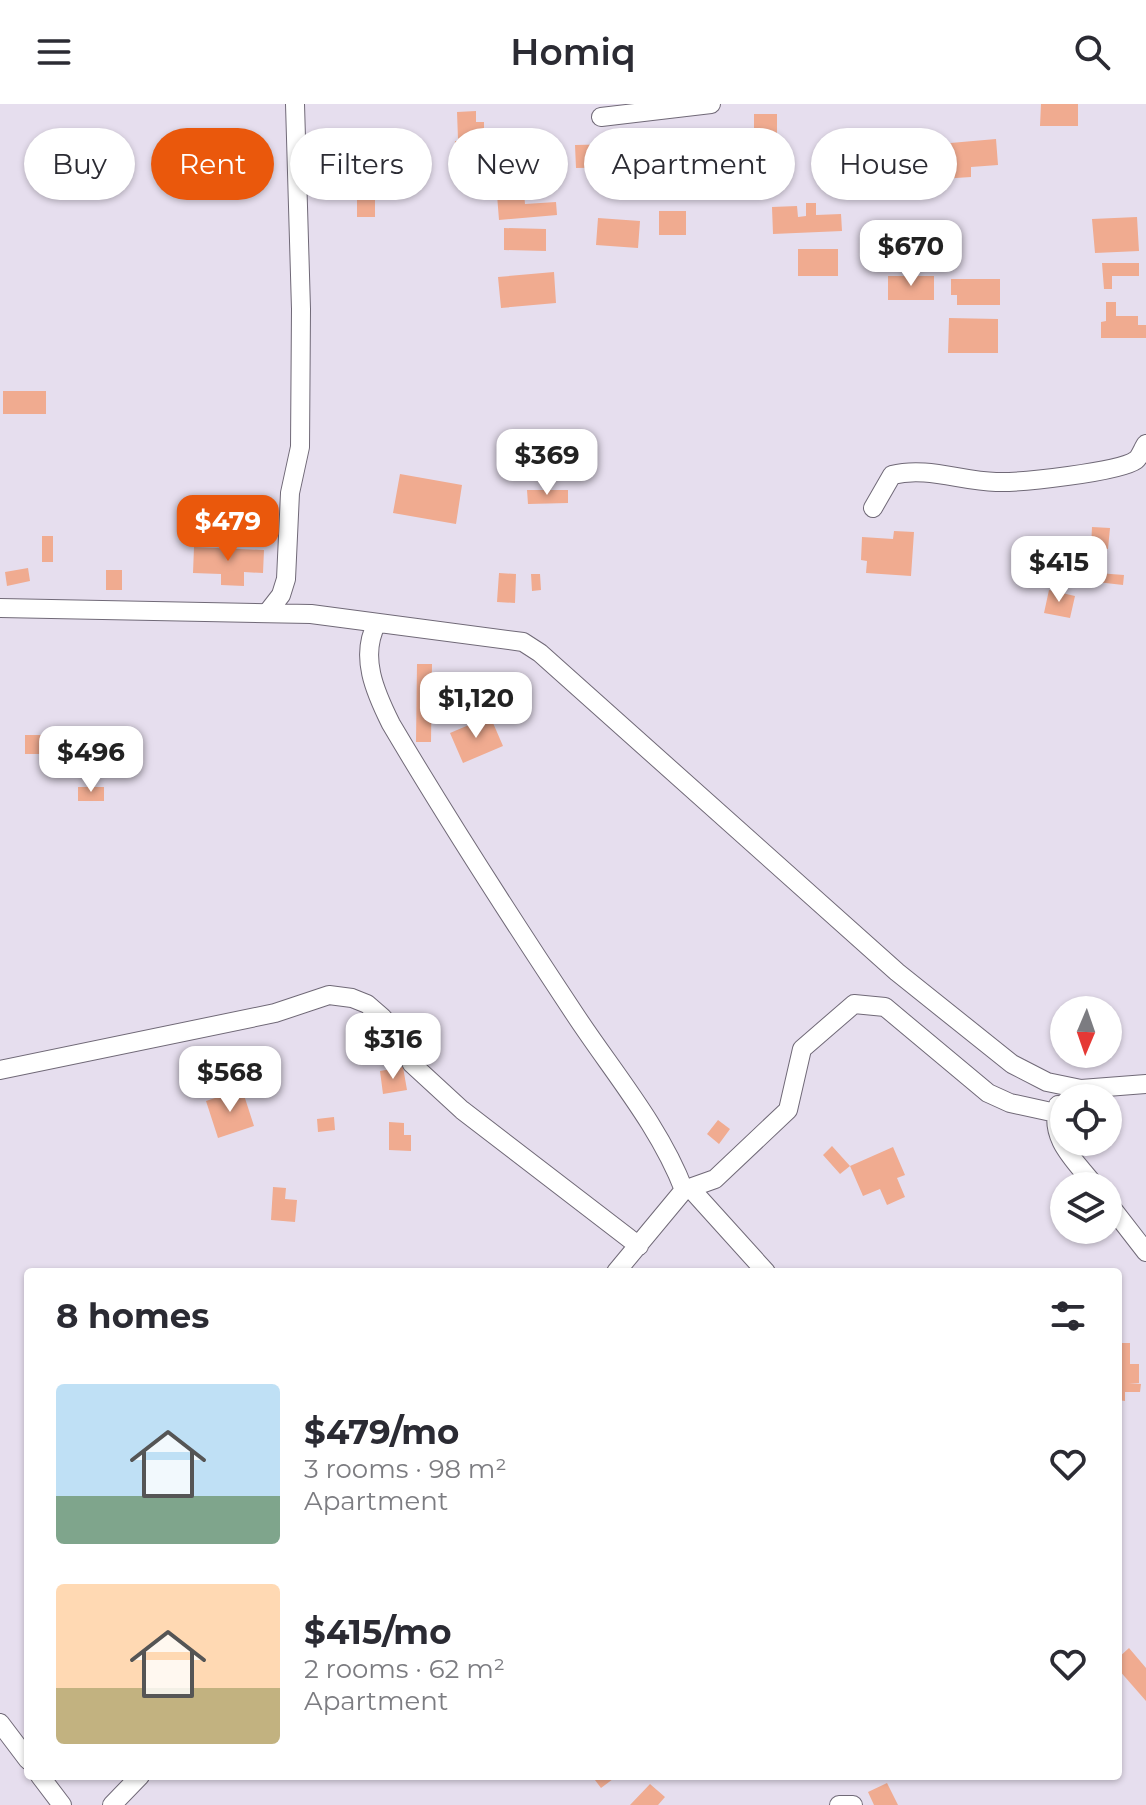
<!DOCTYPE html>
<html lang="en">
<head>
<meta charset="utf-8">
<style>
	body { margin:0; font-family:Montserrat,sans-serif; background:#f2f2f3; color:#2b2b33; height:100vh; display:flex; flex-direction:column; font-size:30px; white-space:nowrap }
	* { box-sizing:border-box; margin:0 }
	p { font-size:26px; color:#7c7c81 }
	.icon { flex:none; width:44px; height:44px; fill:none; stroke:currentColor; stroke-width:2; stroke-linecap:round; stroke-linejoin:round }
	.map { position:relative; flex:1; overflow:hidden }
	.sheet { position:absolute; left:24px; top:1164px; width:1098px; height:512px; display:flex; flex-direction:column; background:#fff; border-radius:8px; box-shadow:0 2px 6px #0004 }
	.sheet>* { flex:none }
	.top-card { position:absolute; left:24px; top:24px; width:1098px; height:72px; display:flex; gap:16px }
	.needle { width:52px; rotate:182deg }
	.controls { position:absolute; left:1050px; top:892px; display:grid; gap:16px }
	.controls a { display:grid; place-items:center; width:72px; height:72px; border-radius:50%; background:#fff; box-shadow:0 2px 6px #0004; font-size:40px }
	.price { position:absolute; translate:-50% -68px; padding:0 18px; border-radius:16px; background:#fff; color:#222; font-size:26px; line-height:52px; filter:drop-shadow(0 2px 4px #0008) }
	.price::after { content:''; position:absolute; left:50%; top:48px; width:24px; height:18px; margin-left:-12px; background:inherit; clip-path:polygon(0 0,100% 0,50% 100%) }
	.price.active { background:#ea580c; color:#fff }
	ul { padding:0; list-style:none }
	li { display:flex; align-items:center; gap:24px; height:200px; padding:0 32px }
	li span { display:grid; place-items:center; flex:none; width:224px; height:160px; border-radius:8px; color:#555 }
	li>.icon { margin-inline-start:auto }
	span .icon { width:96px; height:96px; fill:#fffc; stroke-width:1 }
	li b { font-size:34px }
	h2 { display:flex; justify-content:space-between; align-items:center; height:96px; padding:0 32px; font-size:34px }
	.tag { padding:0 28px; border-radius:36px; background:#fff; box-shadow:0 2px 6px #0004; font-size:28px; line-height:72px }
	.tag.active { background:#ea580c; color:#fff }
	header { display:flex; justify-content:space-between; align-items:center; height:104px; padding:0 32px; background:#fff; font-size:36px; font-weight:600 }
	.map>svg:first-child { display:block }
</style>
</head>
<body>
<header><svg class="icon" aria-label="menu" viewBox="0 0 24 24"><path d="M4 6h16M4 12h16M4 18h16"/></svg>Homiq<svg class="icon" aria-label="search" viewBox="0 0 24 24"><circle cx="10" cy="10" r="6"/><path d="M15 15l6 6"/></svg></header>
<div class="map">
<svg width="1146" height="1701" viewBox="0 0 1146 1701">
	<rect width="100%" height="100%" fill="#e6deee"/>
	<!-- building -->
	<path fill="#f0ab90" d="M1041 0H1078V22H1040Z
		M476 7V18H484V35H458L457 8Z
		M754 10H777V48H737L736 26H754Z
		M697 31 700 51 640 57 638 36Z
		M996 35 998 61 971 63V73L941 75 939 40Z
		M455 37H472V59H480V77H470L471 64H454Z
		M619 40 637 41 638 63 576 64 575 41Z
		M897 44H927V76L897 77Z
		M771 53 777 90 747 95 741 58Z
		M523 76 525 100 556 98 557 111 499 116 496 78Z
		M357 95H375V113H357Z
		M806 99H816V111L841 110 842 127 773 130 772 103 797 102 798 113 806 112Z
		M659 107H686V131H659Z
		M1137 113 1139 147 1095 149 1092 115Z
		M598 114 640 117 638 144 596 141Z
		M504 124 546 125V147L504 146Z
		M889 130 933 132 932 157 888 155Z
		M798 145H838V172H798Z
		M1102 159H1139V172H1112V185H1104Z
		M554 168 556 199 501 204 498 173Z
		M888 172H934V196H888Z
		M951 175H1000V201H957V191H951Z
		M1106 198H1116V212H1138V221H1146V234H1101V218L1106 217Z
		M949 214 998 215V249H948Z
		M3 287H46V310H3Z
		M400 370 462 381 456 420 393 409Z
		M527 386H568V399L528 400Z
		M1092 423 1110 424 1108 445 1091 444Z
		M894 427 914 428 911 472 866 469 867 457 861 456 862 433 893 435Z
		M42 432H53V458H42Z
		M194 443 264 446 263 469 244 468V482L221 481V470L193 469Z
		M1094 447 1107 450 1105 463 1092 460Z
		M28 464 30 477 7 482 5 468Z
		M106 466H122V486H106Z
		M499 469 516 470 515 499 497 498Z
		M1098 469 1124 471 1123 481 1097 478Z
		M531 470H540L541 486 532 487Z
		M1049 486 1075 492 1070 514 1044 509Z
		M417 560H432L431 638H416Z
		M490 612 503 642 463 659 450 629Z
		M25 631H50V650H25Z
		M78 683H104V697H78Z
		M403 963 407 986 383 990 380 967Z
		M242 985 254 1022 218 1034 206 997Z
		M334 1013 335 1026 318 1028 317 1015Z
		M718 1016 730 1025 719 1040 707 1030Z
		M389 1018 404 1019V1031H411V1047L389 1046Z
		M832 1042 850 1062 840 1070 823 1051Z
		M893 1043 905 1071 897 1074 905 1093 887 1101 880 1085 863 1092 850 1062Z
		M273 1083 286 1084 285 1095 297 1096 295 1118 271 1116Z
		M1118 1239H1130V1260H1139V1279H1129L1141 1280 1140 1288H1125V1297L1118 1296Z
		M1129 1544 1146 1564V1597L1118 1565V1554Z
		M592 1672H617L601 1684Z
		M887 1679 898 1701H874L868 1688Z
		M650 1680 665 1693 658 1701H630Z"/>
	<g fill="none" stroke-linecap="round" stroke-linejoin="round">
		<!-- street casing -->
		<g stroke="#706977" stroke-width="20">
			<path id="street" d="M601 13 711 0
				M873 404 892 371C926 362 961 377 996 378 1019 379 1120 368 1136 356 1140 353 1143 344 1146 340
				M0 504 311 510 523 538 540 549 897 868 1012 960 1047 978 1081 985 1146 980
				M267 509 281 491 286 475 290 389 300 343 301 205 295 0
				M377 519C359 552 375 588 391 620 449 718 511 814 574 909 612 967 659 1021 684 1086
				M0 966 275 909 329 891 352 894 367 900 382 913 396 929 412 960 462 1006 639 1142
				M1058 1001C1049 1036 1075 1056 1095 1082
				M691 1085 766 1168
				M1108 1099 1146 1148
				M616 1168 684 1086 715 1075 788 1006 802 945 854 900 885 903 988 989 1010 999 1056 1009
				M0 1619 28 1656
				M40 1672 62 1701
				M112 1701 140 1672
				M839 1701H853"/>
		</g>
		<!-- street -->
		<use href="#street" stroke="#fff" stroke-width="18"/>
	</g>
</svg>
<div class="controls">
<a><svg class="needle" viewBox="-14 -14 28 28"><path d="M0-13l5 13h-10z" fill="#e53935"/><path d="M0 13l5-13h-10z" fill="#7c7c81"/></svg></a>
<a><svg class="icon" aria-label="locate" viewBox="0 0 24 24"><circle cx="12" cy="12" r="6"/><path d="M12 2v4M12 18v4M2 12h4M18 12h4"/></svg></a>
<a><svg class="icon" aria-label="layers" viewBox="0 0 24 24"><path d="M12 4l9 5-9 5-9-5zM3 14l9 5 9-5"/></svg></a>
</div>
<b class="price" style="left:911px;top:184px">$670</b>
<b class="price" style="left:547px;top:393px">$369</b>
<b class="price active" style="left:228px;top:459px">$479</b>
<b class="price" style="left:1059px;top:500px">$415</b>
<b class="price" style="left:476px;top:636px">$1,120</b>
<b class="price" style="left:91px;top:690px">$496</b>
<b class="price" style="left:393px;top:977px">$316</b>
<b class="price" style="left:230px;top:1010px">$568</b>
<div class="top-card">
<a class="tag">Buy</a>
<a class="tag active">Rent</a>
<a class="tag">Filters</a>
<a class="tag">New</a>
<a class="tag">Apartment</a>
<a class="tag">House</a>
</div>
<section class="sheet">
<h2>8 homes<svg class="icon" aria-label="filters" viewBox="0 0 24 24"><path d="M4 7h16M4 17h16"/><circle cx="9" cy="7" r="2"/><circle cx="15" cy="17" r="2"/></svg></h2>
<ul>
<li><span style="background:linear-gradient(#bfe0f5 70%,#7fa58c 0)"><svg class="icon" aria-label="home" viewBox="0 0 24 24"><path d="M3 11l9-7 9 7M6 9v11h12V9"/></svg></span><div><b>$479/mo</b><p>3 rooms · 98 m²</p><p>Apartment</p></div><svg class="icon" aria-label="heart" viewBox="0 0 24 24"><path d="M12 20l-8-8c-3-5 5-10 8-4 3-6 11-1 8 4z"/></svg></li>
<li><span style="background:linear-gradient(#ffd9b3 65%,#c2b280 0)"><svg class="icon" aria-label="home" viewBox="0 0 24 24"><path d="M3 11l9-7 9 7M6 9v11h12V9"/></svg></span><div><b>$415/mo</b><p>2 rooms · 62 m²</p><p>Apartment</p></div><svg class="icon" aria-label="heart" viewBox="0 0 24 24"><path d="M12 20l-8-8c-3-5 5-10 8-4 3-6 11-1 8 4z"/></svg></li>
</ul>
</section>
</div>
</body>
</html>
